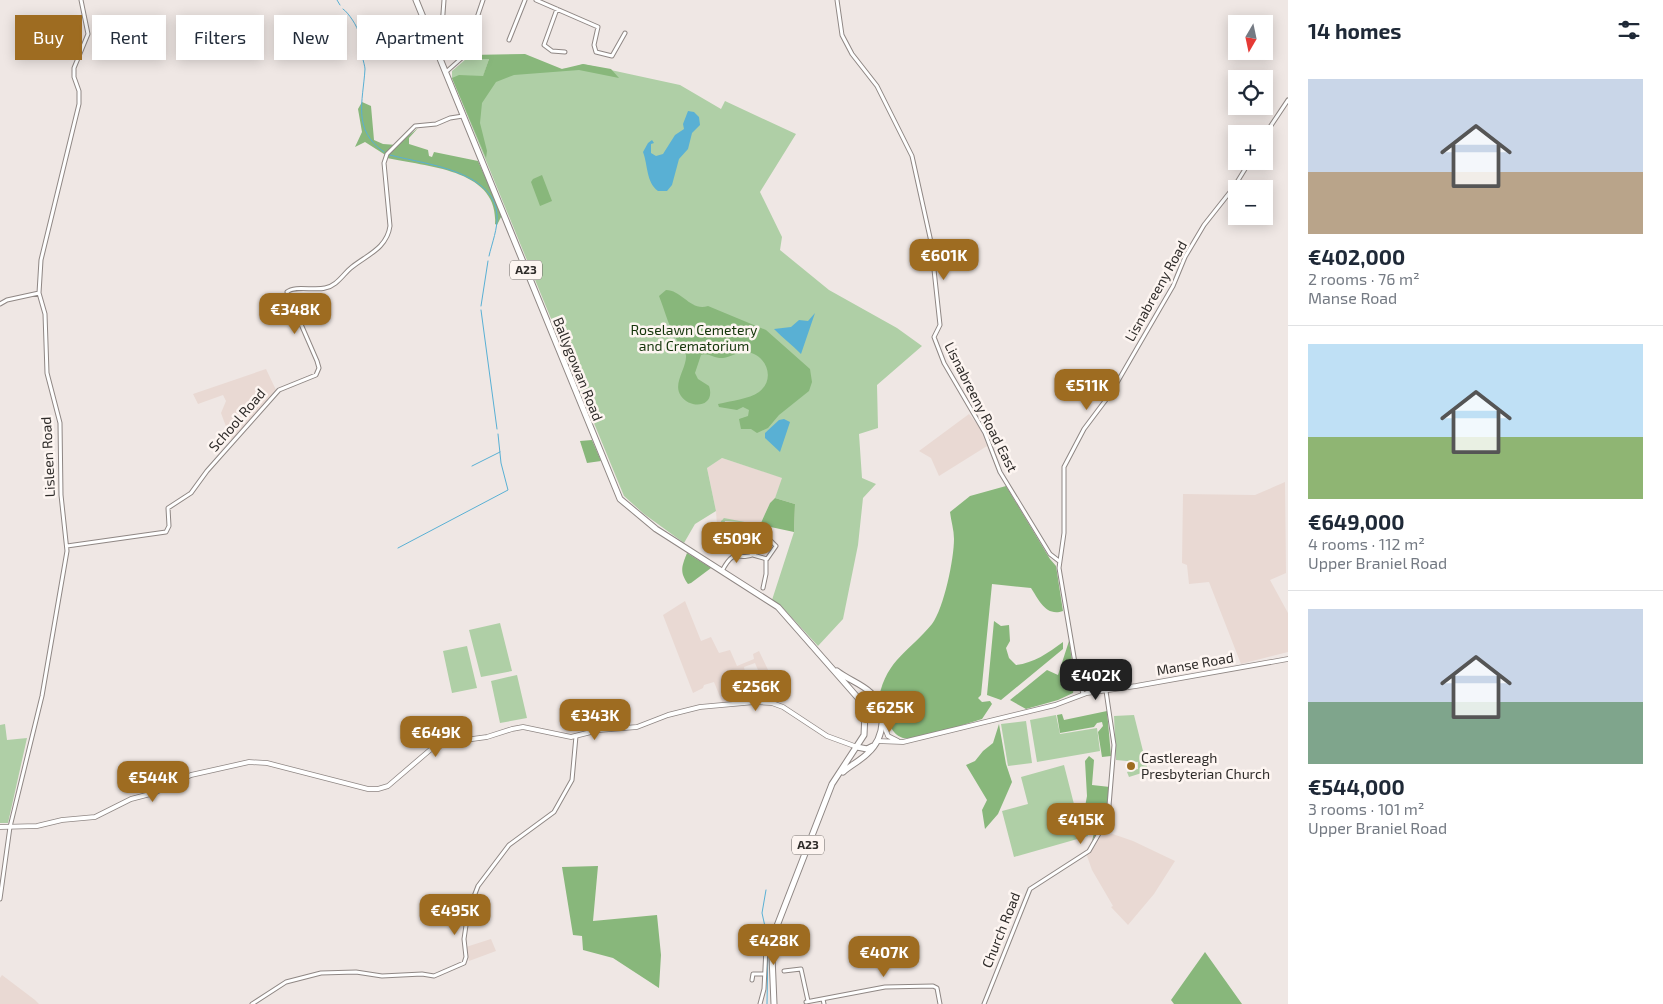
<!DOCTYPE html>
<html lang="en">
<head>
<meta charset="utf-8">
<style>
	body { margin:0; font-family:"Exo 2",sans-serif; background:#f2f2f3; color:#1f2937; height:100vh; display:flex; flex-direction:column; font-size:19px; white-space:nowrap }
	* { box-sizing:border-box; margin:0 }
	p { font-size:16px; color:#747a83 }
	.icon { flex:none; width:28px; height:28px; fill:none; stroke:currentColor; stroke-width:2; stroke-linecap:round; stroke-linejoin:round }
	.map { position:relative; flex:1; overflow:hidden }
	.sheet { display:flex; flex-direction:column; background:#fff; width:375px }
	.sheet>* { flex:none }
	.hud { position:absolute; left:15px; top:15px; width:475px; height:45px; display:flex; gap:10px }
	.needle { width:32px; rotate:189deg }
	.buttons { position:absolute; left:1228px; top:15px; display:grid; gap:10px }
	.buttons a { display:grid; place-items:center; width:45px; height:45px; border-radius:0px; background:#fff; box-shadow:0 2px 12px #0003; font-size:25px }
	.price { position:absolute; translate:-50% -42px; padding:0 11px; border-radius:10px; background:#9e6c21; color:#fff; font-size:16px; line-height:32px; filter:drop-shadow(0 1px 2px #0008) }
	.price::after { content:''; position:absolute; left:50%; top:30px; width:15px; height:11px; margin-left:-8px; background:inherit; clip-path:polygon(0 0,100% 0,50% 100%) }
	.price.on { background:#222; color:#fff }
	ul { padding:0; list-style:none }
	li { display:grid; align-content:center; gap:10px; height:265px; padding:0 20px }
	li+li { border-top:1px solid #e0e1e3 }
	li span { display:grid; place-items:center; height:155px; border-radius:0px; color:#555 }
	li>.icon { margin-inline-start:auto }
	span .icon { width:90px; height:90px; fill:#fffc; stroke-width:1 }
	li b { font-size:21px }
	h2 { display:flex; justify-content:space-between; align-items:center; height:60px; padding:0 20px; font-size:21px }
	.tag { padding:0 18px; border-radius:0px; background:#fff; box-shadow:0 2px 12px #0003; font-size:18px; line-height:45px }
	.tag.on { background:#9e6c21; color:#fff }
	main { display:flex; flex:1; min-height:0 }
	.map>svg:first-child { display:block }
</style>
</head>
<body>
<main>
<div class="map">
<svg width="1288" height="1004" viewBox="0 0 1288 1004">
	<rect width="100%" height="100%" fill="#efe7e4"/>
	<!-- built -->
	<path fill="#e9d9d3" d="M266 369 276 390 231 440 221 413 226 401 223 395 198 404 193 394Z
		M969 414 980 428 987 446 939 476 931 458 919 451Z
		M722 458 783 478 775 498 770 503 760 525 722 519 721 553H719L716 511 707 468Z
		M1285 482 1286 573 1270 580 1288 613V652L1241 664 1209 582 1189 584 1187 565 1182 563 1183 494 1255 495Z
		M685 601 701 641 711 637 719 653 730 650 737 666 754 659 753 654 759 651 769 672 760 675 755 663 744 667 746 677 738 681 744 701 723 704 714 682 704 685 703 688 693 693 663 615Z
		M1104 831 1133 841 1175 861 1154 894 1128 925 1111 907 1113 906 1092 870 1086 853 1094 847Z
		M491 939 496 951 469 961 466 947Z
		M2 975 35 1000 39 1004H0V978Z"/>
	<!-- green -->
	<path fill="#afcfa6" d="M466 59H489L483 77 459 75 482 77 571 68 583 64 680 85 721 109 725 101 796 134 760 192 782 237 780 250 829 290 897 328 922 346 877 385 878 428 859 434 862 478 876 484 863 498 858 545 843 619 818 646 783 608 772 600 794 532 795 504 775 498 782 478 722 458 707 468 716 511 695 524 684 543 644 514 624 496 452 78V71Z
		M724 518 760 525 764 529 748 542 740 541 736 529H740L741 522 725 521 724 526 721 527V521Z
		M500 623 512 671 481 677 469 630Z
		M467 646 477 688 452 693 443 651Z
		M517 675 527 718 500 723 491 681Z
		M1056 715 1060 734 1097 728 1100 751 1037 762 1030 720Z
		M1134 715 1148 771 1129 777 1127 772 1138 769V762L1116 760 1114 716Z
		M1026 721 1032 763 1008 766 1001 724Z
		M5 724 7 740 27 738 8 823H0V725Z
		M1064 765 1076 812 1082 810 1088 836 1014 857 1002 811 1028 804 1021 777Z"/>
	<!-- forest -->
	<path fill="#88b77b" d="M525 54 562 69 583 64 611 69 619 78 579 70 514 75 496 82 482 103 480 123 487 151 486 158 452 78 459 75 483 76 489 59H466L469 55Z
		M362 102 371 106 374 140 383 144 397 145 418 128 409 138V144L428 150 429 156 432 157 434 152 478 161 502 215 497 225 495 224C499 169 427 167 387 158V156L365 142 355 147 362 132 358 109Z
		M542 175 552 201 540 206 531 182 533 179Z
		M666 290C682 290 691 312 708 306L766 330 810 369 812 382 809 391 779 415 768 428 757 433 751 429H741L739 419 748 416 749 410 743 407 737 410 719 407 718 404C731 401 749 399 759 392 777 378 765 353 746 352 738 351 731 357 723 358 715 359 708 352 701 355L695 373 698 379 709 386C716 407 691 410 681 396 672 384 687 368 686 355 685 351 681 346 678 342 669 328 665 311 659 296Z
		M592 440 601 461 587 463 580 441Z
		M1006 486 1050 559 1056 566 1063 611C1046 617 1039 600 1031 588L992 584 981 695 978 698 982 702 990 701 992 704 982 719C965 724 919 740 903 738 900 737 896 735 894 732 886 721 889 706 879 697 887 659 910 651 932 624 944 608 954 559 954 539 954 530 951 521 950 512L970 496Z
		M775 498 795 504 794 532 766 526 764 529 760 525 770 503Z
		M687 553 711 568 691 583 688 584C679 572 682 566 687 553Z
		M994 621 1001 626 1009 625 1010 641 1006 648 1009 658 1016 665C1034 663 1048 653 1063 642V649L1001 700 987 695Z
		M1069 641 1075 680 1073 693 1058 700 1026 709 1010 700 1047 670 1058 675Z
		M1107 711 1111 756 1102 757 1098 732 1103 726 1102 722 1097 723 1094 727 1060 733 1057 715 1062 714 1064 720Z
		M999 724 1006 764 1012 782 998 814 985 829 982 810 987 800 966 765 975 761 983 751 993 743Z
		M1089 756 1094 760 1092 785 1110 787 1104 821 1092 841 1094 833 1093 822 1098 817 1099 807H1092L1086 816 1084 812 1087 796 1085 761Z
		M598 866 593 921 657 915 661 955 659 988 613 958 583 950 582 936 573 935 562 867Z
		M1205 952 1242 1004H1174L1171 1000Z"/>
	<!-- water -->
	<path fill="#59b0d4" d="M688 111 694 112 699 117 700 125 692 133 688 149 679 159 672 185 667 191H658C646 182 648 165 643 152L648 143 652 140 654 143 651 144V153L656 156 663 154 675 135 684 129 683 124Z
		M815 313 801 354C792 345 783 338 774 329L791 327 799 320 808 321Z
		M784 419 790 422 780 452 765 438V433L779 420Z"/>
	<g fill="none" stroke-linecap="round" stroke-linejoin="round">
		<!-- stream -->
		<path stroke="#59b0d4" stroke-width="1" d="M337 0 340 5
			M343 9C348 12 358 27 359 34 359 37 357 38 358 42 359 46 365 65 365 69 363 102 352 130 384 152
			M390 155C423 164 494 170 497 215 498 228 492 243 489 256
			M481 306 488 261
			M481 310 497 429
			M472 466 500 452
			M398 548 508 490 501 463 498 434
			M766 931 762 913 766 890
			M767 1004 768 945"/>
		<!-- minor casing -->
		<g stroke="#8f8784" stroke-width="5">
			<path id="minor" d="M536 0 598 27 594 45 596 52 612 56 625 33
				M837 0 842 35 852 54 877 86 912 156 931 242 940 325 934 337 944 363 985 433 1000 472 1050 554 1059 561
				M557 9 544 45 552 51 565 52
				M442 27 444 0
				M509 40 525 0
				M446 72 464 56 483 0
				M1264 136 1288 100
				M0 304 7 300 39 293
				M67 546 166 532 169 526 168 508 191 493 207 471 279 390 316 375 319 368 317 361 287 292C295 285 314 291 325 288 337 286 343 274 352 267 367 255 387 248 390 226L384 163 387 154 415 126 436 124 450 118 463 116
				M722 571C736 544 740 563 754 554 760 550 764 544 771 541L776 546 767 559 753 555
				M763 588 766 574V560
				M1083 694 1075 663 1059 568 1064 533V467L1084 429 1111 393 1173 286 1185 257 1204 225 1234 187 1250 161
				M0 899 10 827 42 696 67 551 61 495 60 423 47 373 45 314 39 293 41 260 79 104V91L74 77V68L88 34 81 0
				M749 951 760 947 766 948 764 989 760 1004
				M784 971 801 969 808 1001
				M752 980 753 974H764
				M823 999 824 1004
				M806 1002 885 987 933 986 937 988 940 1004
				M252 1004 286 982 321 973 356 972 382 976 422 974 434 976 464 963 466 957 464 939 468 912 478 886 509 845 554 812 572 780 576 736
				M984 1004 1030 889 1089 851 1108 818 1114 745 1106 691"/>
		</g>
		<!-- tertiary casing -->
		<g stroke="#8f8784" stroke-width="5.5">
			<path id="tertiary" d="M883 723 888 736 898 741
				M877 741 903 742 1055 705 1087 693 1136 686 1288 659
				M0 827 37 826 62 820 95 817 131 799 154 793 191 775 249 762 267 763 368 789H378L388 786 430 750 450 742 487 737 512 729 523 727 571 737 599 730 637 727 668 715 700 707 755 702 772 703 783 707 827 736 857 747"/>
		</g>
		<!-- primary casing -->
		<g stroke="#8f8784" stroke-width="7">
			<path id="primary" d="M416 0 620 499 656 529 778 607 858 698 865 714 864 735 832 784 775 931 772 956 774 1004
				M837 671C847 679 860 683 870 692 888 708 885 737 868 753 860 761 851 765 843 772
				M863 706 864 696 871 693
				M857 747 867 749 873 746"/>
		</g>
		<!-- minor -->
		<use href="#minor" stroke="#fff" stroke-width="3"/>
		<!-- tertiary -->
		<use href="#tertiary" stroke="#fff" stroke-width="4"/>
		<!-- primary -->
		<use href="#primary" stroke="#fff" stroke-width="5"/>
	</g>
	<!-- markers -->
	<circle fill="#9e6c21" stroke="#fdf5f1" stroke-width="2" cx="1131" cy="766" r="5"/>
	<g text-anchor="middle" stroke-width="5" stroke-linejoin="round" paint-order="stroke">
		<!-- shield labels -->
		<g fill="#fdf5f1" stroke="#6d6866" stroke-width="1">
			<rect x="510" y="260.5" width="32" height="19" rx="4"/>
			<rect x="792" y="835.5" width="32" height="19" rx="4"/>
		</g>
		<g font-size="12" font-weight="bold" fill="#2f2c2a">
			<text x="526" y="274">A23</text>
			<text x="808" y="849">A23</text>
		</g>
		<!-- street labels -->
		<g font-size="14" fill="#2f2c2a" stroke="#fdf5f1">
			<text transform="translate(1156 291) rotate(-61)" y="5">Lisnabreeny Road</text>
			<text transform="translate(578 369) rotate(68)" y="5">Ballygowan Road</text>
			<text transform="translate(981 407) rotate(63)" y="5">Lisnabreeny Road East</text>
			<text transform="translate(237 420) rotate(-49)" y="5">School Road</text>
			<text transform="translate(48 457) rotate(-93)" y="5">Lisleen Road</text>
			<text transform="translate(1195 664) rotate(-10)" y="5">Manse Road</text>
			<text transform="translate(1001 930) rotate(-68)" y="5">Church Road</text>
		</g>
		<!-- park labels -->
		<g font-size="14" fill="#15350b" stroke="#fdf5f1">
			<text x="694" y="335">Roselawn Cemetery<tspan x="694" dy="16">and Crematorium</tspan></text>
		</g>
		<!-- poi labels -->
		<g font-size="14" fill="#2f2c2a" stroke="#fdf5f1" text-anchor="start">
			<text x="1141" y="763">Castlereagh<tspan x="1141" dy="16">Presbyterian Church</tspan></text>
		</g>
	</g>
</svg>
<div class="buttons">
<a><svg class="needle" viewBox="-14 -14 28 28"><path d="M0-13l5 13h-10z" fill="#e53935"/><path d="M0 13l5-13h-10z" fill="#747a83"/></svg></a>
<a><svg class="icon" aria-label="locate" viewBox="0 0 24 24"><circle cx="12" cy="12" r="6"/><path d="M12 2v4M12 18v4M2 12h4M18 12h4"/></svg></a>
<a>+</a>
<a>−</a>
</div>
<b class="price" style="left:944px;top:281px">€601K</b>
<b class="price" style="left:295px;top:335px">€348K</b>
<b class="price" style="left:1087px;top:411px">€511K</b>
<b class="price" style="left:737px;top:564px">€509K</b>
<b class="price on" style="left:1096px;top:701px">€402K</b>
<b class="price" style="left:756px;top:712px">€256K</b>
<b class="price" style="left:890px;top:733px">€625K</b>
<b class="price" style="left:595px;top:741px">€343K</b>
<b class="price" style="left:436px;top:758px">€649K</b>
<b class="price" style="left:153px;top:803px">€544K</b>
<b class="price" style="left:1081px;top:845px">€415K</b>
<b class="price" style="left:455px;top:936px">€495K</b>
<b class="price" style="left:774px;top:966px">€428K</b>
<b class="price" style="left:884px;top:978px">€407K</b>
<div class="hud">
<a class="tag on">Buy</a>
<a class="tag">Rent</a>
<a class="tag">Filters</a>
<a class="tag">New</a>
<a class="tag">Apartment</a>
</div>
</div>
<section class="sheet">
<h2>14 homes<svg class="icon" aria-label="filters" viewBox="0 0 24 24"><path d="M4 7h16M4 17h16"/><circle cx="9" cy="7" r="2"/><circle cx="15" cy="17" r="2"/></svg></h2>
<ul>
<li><span style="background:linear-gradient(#c9d6e8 60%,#b9a48a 0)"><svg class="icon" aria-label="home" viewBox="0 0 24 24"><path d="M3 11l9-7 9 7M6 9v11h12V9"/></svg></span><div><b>€402,000</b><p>2 rooms · 76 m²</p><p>Manse Road</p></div></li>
<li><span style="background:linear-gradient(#bfe0f5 60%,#8fb573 0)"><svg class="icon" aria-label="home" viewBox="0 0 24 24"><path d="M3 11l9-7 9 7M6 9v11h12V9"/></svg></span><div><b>€649,000</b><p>4 rooms · 112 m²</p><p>Upper Braniel Road</p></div></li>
<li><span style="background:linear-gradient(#c9d6e8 60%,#7fa58c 0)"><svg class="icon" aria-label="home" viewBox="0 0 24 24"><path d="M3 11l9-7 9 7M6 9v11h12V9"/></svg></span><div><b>€544,000</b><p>3 rooms · 101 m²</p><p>Upper Braniel Road</p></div></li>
</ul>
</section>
</main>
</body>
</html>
